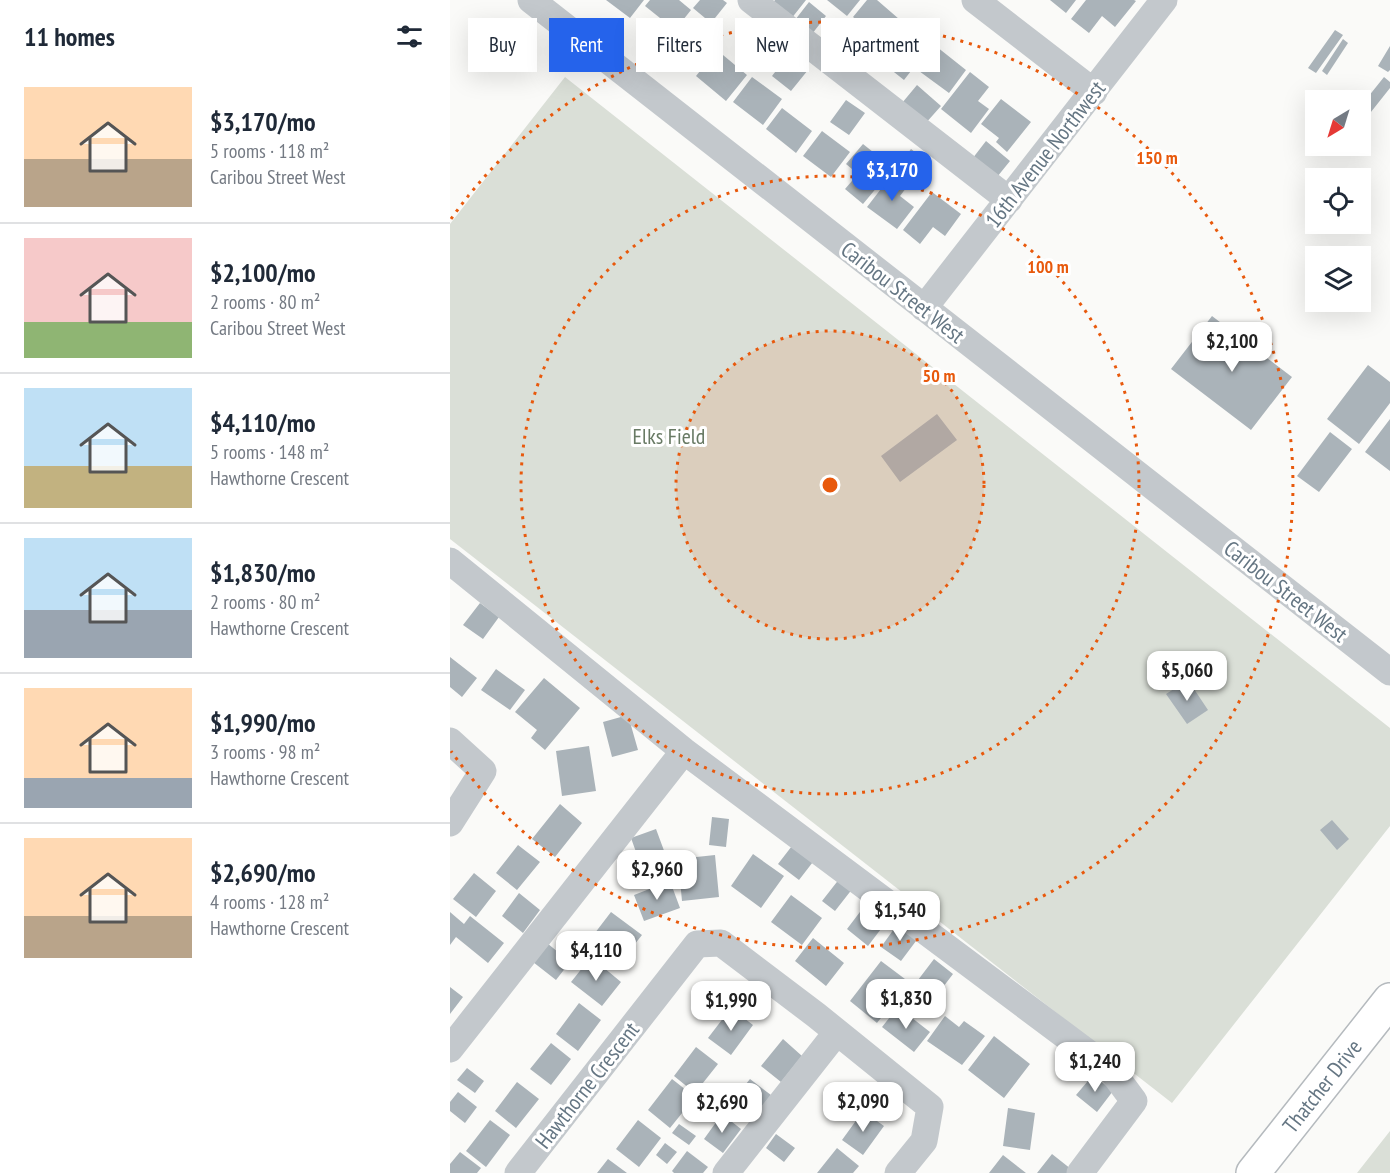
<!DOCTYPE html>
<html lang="en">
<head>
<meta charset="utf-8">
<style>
	body { margin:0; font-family:"PT Sans Narrow",sans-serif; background:#f6f6f7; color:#1f2937; height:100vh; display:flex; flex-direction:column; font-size:22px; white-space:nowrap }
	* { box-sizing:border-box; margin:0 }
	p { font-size:20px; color:#747a83 }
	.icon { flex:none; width:33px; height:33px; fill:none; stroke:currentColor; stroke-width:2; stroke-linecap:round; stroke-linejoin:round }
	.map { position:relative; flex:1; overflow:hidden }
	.sheet { display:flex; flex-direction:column; background:#fff; width:450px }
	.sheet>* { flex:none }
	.guide { position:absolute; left:18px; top:18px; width:570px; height:54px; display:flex; gap:12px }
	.needle { width:39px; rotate:218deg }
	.buttons { position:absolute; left:855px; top:90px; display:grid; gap:12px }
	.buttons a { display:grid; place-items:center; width:66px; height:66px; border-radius:0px; background:#fff; box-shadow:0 6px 24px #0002; font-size:30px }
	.price { position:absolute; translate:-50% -51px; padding:0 14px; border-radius:12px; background:#fff; color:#222; font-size:20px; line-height:39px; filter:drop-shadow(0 2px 3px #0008) }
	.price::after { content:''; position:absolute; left:50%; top:36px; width:18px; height:14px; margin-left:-9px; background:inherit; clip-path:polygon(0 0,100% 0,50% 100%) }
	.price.on { background:#2563eb; color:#fff }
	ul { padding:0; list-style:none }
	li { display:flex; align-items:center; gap:18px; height:150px; padding:0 24px }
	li+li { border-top:2px solid #e0e1e3 }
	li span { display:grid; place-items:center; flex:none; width:168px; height:120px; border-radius:0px; color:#555 }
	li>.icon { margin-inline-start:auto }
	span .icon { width:72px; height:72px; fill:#fffc; stroke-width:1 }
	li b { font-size:26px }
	h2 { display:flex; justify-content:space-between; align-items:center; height:72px; padding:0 24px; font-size:26px }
	.tag { padding:0 21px; border-radius:0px; background:#fff; box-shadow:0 6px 24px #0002; font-size:21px; line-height:54px }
	.tag.on { background:#2563eb; color:#fff }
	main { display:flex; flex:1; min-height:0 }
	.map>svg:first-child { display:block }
</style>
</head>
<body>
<main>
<section class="sheet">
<h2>11 homes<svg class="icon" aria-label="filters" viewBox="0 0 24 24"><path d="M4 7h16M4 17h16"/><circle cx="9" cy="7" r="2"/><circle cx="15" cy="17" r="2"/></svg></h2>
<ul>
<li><span style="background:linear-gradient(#ffd9b3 60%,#b9a48a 0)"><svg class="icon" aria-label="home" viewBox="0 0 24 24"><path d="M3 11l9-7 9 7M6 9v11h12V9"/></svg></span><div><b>$3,170/mo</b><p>5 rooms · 118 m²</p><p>Caribou Street West</p></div></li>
<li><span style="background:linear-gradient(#f6c9c9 70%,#8fb573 0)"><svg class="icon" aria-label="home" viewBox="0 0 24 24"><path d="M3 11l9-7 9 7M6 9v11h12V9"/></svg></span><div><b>$2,100/mo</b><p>2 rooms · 80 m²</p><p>Caribou Street West</p></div></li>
<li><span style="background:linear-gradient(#bfe0f5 65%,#c2b280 0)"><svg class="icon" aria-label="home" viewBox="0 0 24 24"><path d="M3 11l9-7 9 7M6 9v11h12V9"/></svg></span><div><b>$4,110/mo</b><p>5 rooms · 148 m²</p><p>Hawthorne Crescent</p></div></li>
<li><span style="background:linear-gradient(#bfe0f5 60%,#9aa5b1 0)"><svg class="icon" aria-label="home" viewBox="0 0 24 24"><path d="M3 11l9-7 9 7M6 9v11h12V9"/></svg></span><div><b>$1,830/mo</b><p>2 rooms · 80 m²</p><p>Hawthorne Crescent</p></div></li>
<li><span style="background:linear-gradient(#ffd9b3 75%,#9aa5b1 0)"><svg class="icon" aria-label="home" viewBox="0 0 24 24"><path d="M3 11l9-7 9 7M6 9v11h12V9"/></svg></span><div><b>$1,990/mo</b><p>3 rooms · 98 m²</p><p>Hawthorne Crescent</p></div></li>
<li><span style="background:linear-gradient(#ffd9b3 65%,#b9a48a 0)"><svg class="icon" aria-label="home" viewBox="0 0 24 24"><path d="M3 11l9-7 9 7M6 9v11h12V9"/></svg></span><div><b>$2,690/mo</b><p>4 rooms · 128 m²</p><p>Hawthorne Crescent</p></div></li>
</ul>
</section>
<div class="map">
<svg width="940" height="1173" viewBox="0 0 940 1173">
	<rect width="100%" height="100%" fill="#fafaf8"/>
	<!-- green -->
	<path fill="#dadfd7" d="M115 77 940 728V826L722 1103 0 539V224Z
		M940 1131V1173H907Z"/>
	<!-- building -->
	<path fill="#aab3b9" d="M156 0H194L180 18Z
		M200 0H229L241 10 225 30 195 6Z
		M250 0H273L277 3 261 23 243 8Z
		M325 0H356L341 19 322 4Z
		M377 0H410L397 16Z
		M417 0H427L449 19 431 41 403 17Z
		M600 0H626L616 13Z
		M636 0H684L686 1 665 27 652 16 639 33 621 19Z
		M359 2 376 16 362 34 345 20Z
		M204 18 222 32 211 47 193 33Z
		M453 20 472 35 460 50 471 58 454 80 425 57Z
		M234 25 263 48 246 70 217 46Z
		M305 27 325 43 306 66 286 49Z
		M885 30 893 35 866 73 858 68Z
		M390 36 408 49 396 65 378 52Z
		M893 39 898 43 877 75 872 71Z
		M940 46V70L938 72 928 66Z
		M487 47 516 70 499 93 469 71Z
		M267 50 297 75 276 101 246 76Z
		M338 55 358 70 341 91 322 76Z
		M520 72 539 87 528 101 539 109 521 133 491 109Z
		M302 77 332 99 313 125 283 102Z
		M934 77 940 82V88L917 117 910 112V107Z
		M467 85 491 106 475 124 452 103Z
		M551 99 581 122 557 152 546 142 549 138 531 124Z
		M396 100 415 113 399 135 380 122Z
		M332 108 362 131 346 153 316 129Z
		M372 131 400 152 381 177 353 156Z
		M536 141 560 161 543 182 519 163Z
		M413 144 443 168 413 204 395 189 408 174 396 164Z
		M461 149 479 163 464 184 445 170Z
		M444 172 459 184 450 196 464 207 447 229 417 207Z
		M482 192 511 214 495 236 483 227 470 244 453 230Z
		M762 316 842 377 801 430 721 369Z
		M918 365 940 382V403L909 444 877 419Z
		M487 414 507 440 450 482 431 456Z
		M940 419V471L915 452Z
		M880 432 902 449 869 492 847 476Z
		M30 603 49 617 33 639 13 625Z
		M0 657 27 678 12 697 0 687Z
		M46 669 75 690 60 710 31 690Z
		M94 678 130 708 95 750 81 738 87 730 65 712Z
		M738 680 758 710 737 724 716 694Z
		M178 715 188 750 162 757 153 722Z
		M139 746 146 791 112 796 106 751Z
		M110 804 132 823 105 857 82 839Z
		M262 817 279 819 276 847 259 845Z
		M882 820 899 839 887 850 870 830Z
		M206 829 216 856 191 866 181 838Z
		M345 842 366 858 349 880 328 864Z
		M68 845 90 862 67 890 46 873Z
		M303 854 334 876 311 908 281 886Z
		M265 855 269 897 232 901 228 859Z
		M24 873 46 891 26 917 3 899Z
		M390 878 403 888 385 911 372 901Z
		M220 881 230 908 194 921 184 895Z
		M69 893 90 910 73 933 52 916Z
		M341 895 372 918 352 945 321 922Z
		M416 904 437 921 418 946 397 929Z
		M0 912 14 924 20 916 54 943 38 963 6 937 0 945Z
		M161 912 192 935 165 969 135 946Z
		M449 922 469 937 451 961 431 947Z
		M363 938 394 963 376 986 345 961Z
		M97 943 120 962 106 980 83 962Z
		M141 957 171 982 152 1006 121 982Z
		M484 959 503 974 487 995 468 980Z
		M431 961 459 982 427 1023 400 1001Z
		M0 987 13 997 0 1014Z
		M129 1003 151 1020 128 1051 106 1034Z
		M448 1007 480 1032 464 1052 432 1027Z
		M281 1008 303 1025 281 1055 258 1038Z
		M495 1016 509 1027 514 1021 535 1036 512 1065 477 1041Z
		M544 1036 580 1064 554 1098 518 1070Z
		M333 1039 352 1056 331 1082 311 1066Z
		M101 1043 121 1059 101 1085 80 1069Z
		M246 1047 268 1064 245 1093 224 1076Z
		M17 1068 34 1081 25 1093 7 1080Z
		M643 1075 663 1091 647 1112 626 1095Z
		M222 1079 245 1097 220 1128 198 1110Z
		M300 1079 321 1095 308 1112 287 1095Z
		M67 1082 89 1099 66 1128 45 1111Z
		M8 1092 27 1107 15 1123 0 1111V1102Z
		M558 1108 585 1113 580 1150 553 1146Z
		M413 1111 434 1126 413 1155 392 1140Z
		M272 1114 291 1129 273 1153 254 1139Z
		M40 1120 60 1135 36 1167 16 1151Z
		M188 1120 211 1138 189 1167 166 1149Z
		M229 1124 246 1136 239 1145 222 1133Z
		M326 1134 345 1148 334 1162 316 1148Z
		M215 1143 227 1152 217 1164 206 1155Z
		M387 1148 409 1166 403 1173H367Z
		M237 1151 258 1167 253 1173H224L222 1171Z
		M10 1152 31 1168 27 1173H0V1164Z
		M602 1154 626 1173H587Z
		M553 1155 576 1173H539Z
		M158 1159 177 1173H147Z"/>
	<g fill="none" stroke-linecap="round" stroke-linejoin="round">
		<!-- major casing -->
		<g stroke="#b5babe" stroke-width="36">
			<g id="major">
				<path id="s1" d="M803 1173 940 1000"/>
			</g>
		</g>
		<!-- minor -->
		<path stroke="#c3c8cc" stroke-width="27" d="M81 0 940 672
			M301 0 559 200
			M525 0 644 92
			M474 308 714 0
			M0 561 234 751 661 1070 684 1101 630 1173
			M0 741 33 771 0 823
			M0 1049 234 751
			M68 1173 247 944 271 943 366 1015 480 1107 474 1141 448 1173
			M276 1173 387 1032"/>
		<!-- major -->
		<use href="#major" stroke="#fff" stroke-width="33"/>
	</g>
	<!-- distance rings -->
	<circle cx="380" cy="485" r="154" fill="#e8590c" fill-opacity=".12"/>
	<g fill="none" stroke="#e8590c" stroke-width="3" stroke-dasharray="3 6">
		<circle cx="380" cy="485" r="154"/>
		<circle cx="380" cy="485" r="309"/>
		<path d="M1 219A463 463 0 1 1 1 751"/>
	</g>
	<g text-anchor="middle" stroke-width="6" stroke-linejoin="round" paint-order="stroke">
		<!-- street labels -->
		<g font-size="22" fill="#657683" stroke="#fff">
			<text transform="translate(595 154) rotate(-52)" y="8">16th Avenue Northwest</text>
			<text transform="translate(453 292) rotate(38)" y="8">Caribou Street West</text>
			<text transform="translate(836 591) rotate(38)" y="8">Caribou Street West</text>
			<text transform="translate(137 1085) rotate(-52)" y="8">Hawthorne Crescent</text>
			<text dy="8" stroke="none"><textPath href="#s1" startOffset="111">Thatcher Drive</textPath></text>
		</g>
		<!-- park labels -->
		<g font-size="22" fill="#687a64" stroke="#fff">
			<text x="219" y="444">Elks Field</text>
		</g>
	</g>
	<circle cx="380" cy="485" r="9" fill="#e8590c" stroke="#fff" stroke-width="3"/>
	<g font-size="18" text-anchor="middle" font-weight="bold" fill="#e8590c" stroke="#fff" stroke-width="6" stroke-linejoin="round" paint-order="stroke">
		<text x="707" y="164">150 m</text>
		<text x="598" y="273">100 m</text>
		<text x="489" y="382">50 m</text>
	</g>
</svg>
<div class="buttons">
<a><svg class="needle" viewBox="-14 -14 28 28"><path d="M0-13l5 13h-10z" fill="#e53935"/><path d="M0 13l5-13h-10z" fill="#747a83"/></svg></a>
<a><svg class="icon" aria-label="locate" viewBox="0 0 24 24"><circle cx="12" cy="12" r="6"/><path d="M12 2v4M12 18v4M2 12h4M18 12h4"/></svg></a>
<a><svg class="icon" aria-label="layers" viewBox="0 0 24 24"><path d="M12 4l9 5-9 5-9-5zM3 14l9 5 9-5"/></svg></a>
</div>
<b class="price on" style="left:442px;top:202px">$3,170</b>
<b class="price" style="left:782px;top:373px">$2,100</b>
<b class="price" style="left:737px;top:702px">$5,060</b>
<b class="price" style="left:207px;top:901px">$2,960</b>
<b class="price" style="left:450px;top:942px">$1,540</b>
<b class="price" style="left:146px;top:982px">$4,110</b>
<b class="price" style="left:456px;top:1030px">$1,830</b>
<b class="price" style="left:281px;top:1032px">$1,990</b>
<b class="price" style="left:645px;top:1093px">$1,240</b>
<b class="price" style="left:413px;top:1133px">$2,090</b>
<b class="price" style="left:272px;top:1134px">$2,690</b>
<div class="guide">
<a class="tag">Buy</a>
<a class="tag on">Rent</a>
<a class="tag">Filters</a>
<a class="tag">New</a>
<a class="tag">Apartment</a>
</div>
</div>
</main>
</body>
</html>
